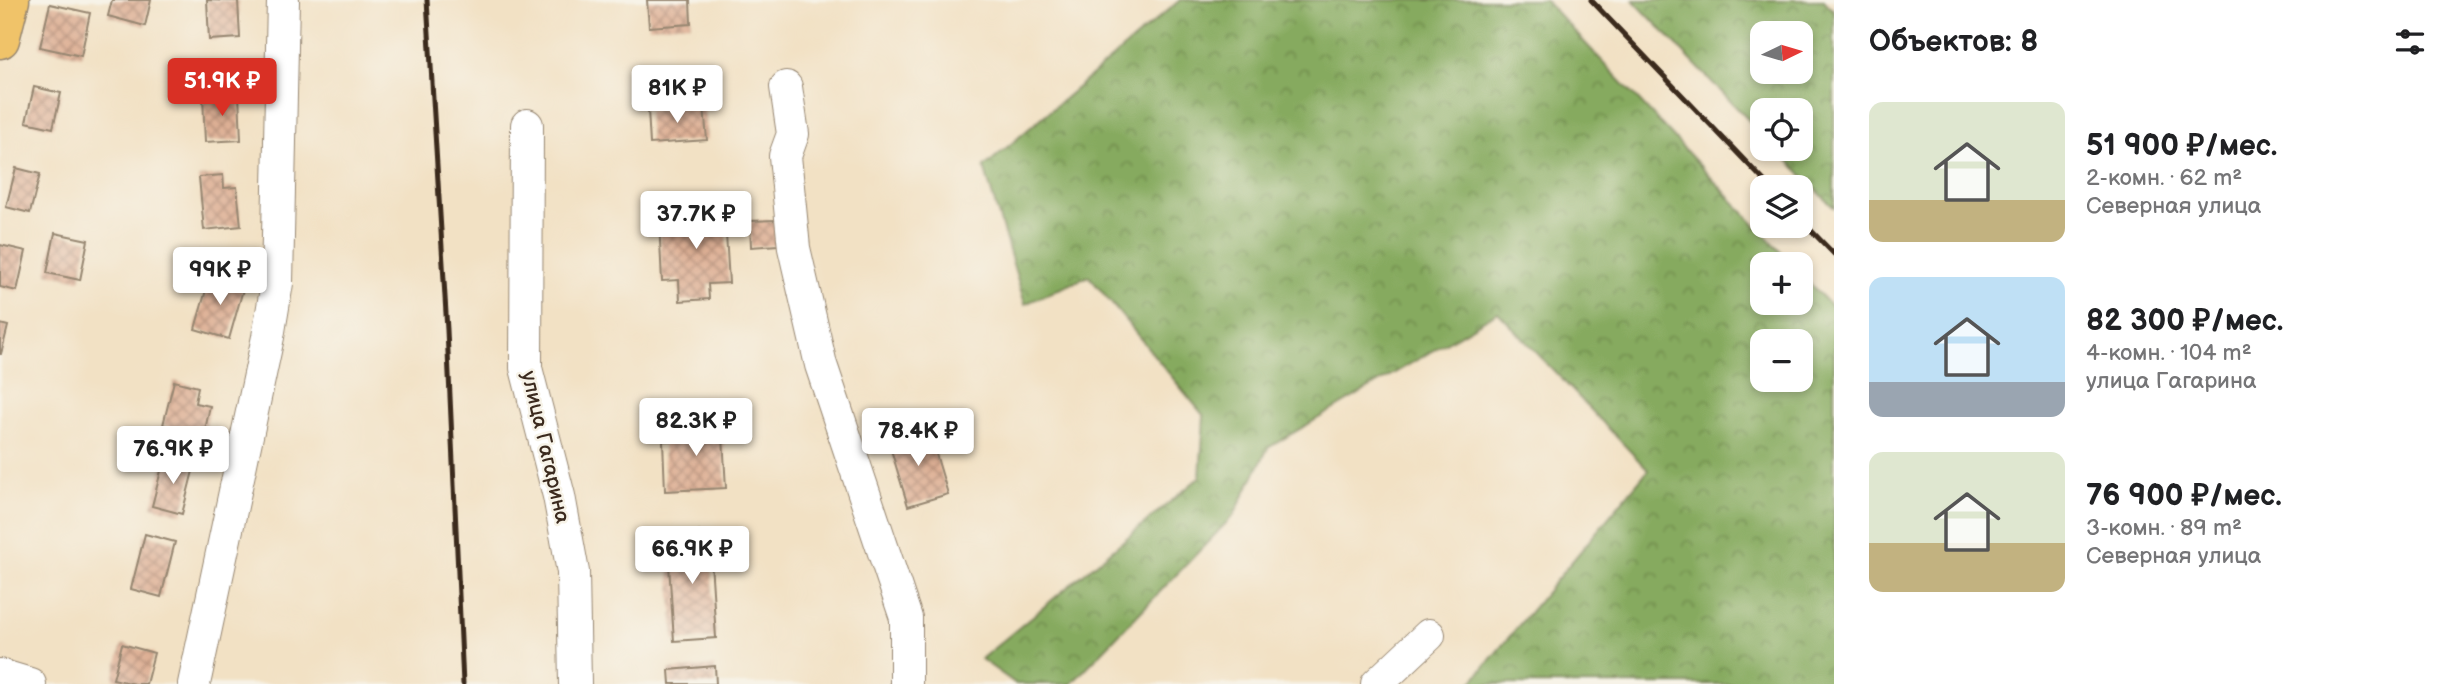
<!DOCTYPE html>
<html lang="ru">
<head>
<meta charset="utf-8">
<style>
	body { margin:0; font-family:"Balsamiq Sans",sans-serif; background:#f2f2f2; color:#202124; height:100vh; display:flex; flex-direction:column; font-size:26px; white-space:nowrap }
	* { box-sizing:border-box; margin:0 }
	p { font-size:23px; color:#757577 }
	.icon { flex:none; width:38px; height:38px; fill:none; stroke:currentColor; stroke-width:2; stroke-linecap:round; stroke-linejoin:round }
	.map { position:relative; flex:1; overflow:hidden }
	.side { display:flex; flex-direction:column; background:#fff; width:630px }
	.side>* { flex:none }
	.needle { width:46px; rotate:85deg }
	.controls { position:absolute; left:1750px; top:21px; display:grid; gap:14px }
	.controls a { display:grid; place-items:center; width:63px; height:63px; border-radius:14px; background:#fff; box-shadow:0 4px 10px #0003; font-size:35px }
	.price { position:absolute; translate:-50% -60px; padding:0 16px; border-radius:7px; background:#fff; color:#222; font-size:23px; line-height:46px; filter:drop-shadow(0 2px 4px #0008) }
	.price::after { content:''; position:absolute; left:50%; top:42px; width:21px; height:16px; margin-left:-10px; background:inherit; clip-path:polygon(0 0,100% 0,50% 100%) }
	.price.on { background:#d93025; color:#fff }
	ul { padding:0; list-style:none }
	li { display:flex; align-items:center; gap:21px; height:175px; padding:0 35px }
	li span { display:grid; place-items:center; flex:none; width:196px; height:140px; border-radius:14px; color:#555 }
	li>.icon { margin-inline-start:auto }
	span .icon { width:84px; height:84px; fill:#fffc; stroke-width:1 }
	li b { font-size:30px }
	h2 { display:flex; justify-content:space-between; align-items:center; height:84px; padding:0 35px; font-size:30px }
	main { display:flex; flex:1; min-height:0 }
	.map>svg:first-child { display:block }
</style>
</head>
<body>
<main>
<div class="map">
<svg width="1834" height="684" viewBox="0 0 1834 684">
	<defs>
		<pattern id="forest-crowns" width="20" height="18" patternUnits="userSpaceOnUse" patternTransform="scale(1.75)"><rect width="20" height="18" fill="#86aa5e"/><path d="M2 6a3 3 0 1 1 6 0M12 15a3 3 0 1 1 6 0" fill="none" stroke="#6f8b4d"/></pattern>
		<pattern id="building-cross-hatch" width="8" height="8" patternUnits="userSpaceOnUse" patternTransform="scale(1.75)"><rect width="8" height="8" fill="#deb095"/><path d="M0 0l8 8M0 8l8-8" fill="none" stroke="#b58f79"/></pattern>
	</defs>
	<rect width="100%" height="100%" fill="#f7f3e8"/>
	<filter id="ink" filterUnits="userSpaceOnUse"><feTurbulence type="fractalNoise" baseFrequency=".0143" numOctaves="2"/><feDisplacementMap in="SourceGraphic" scale="14" xChannelSelector="R" yChannelSelector="G"/><feConvolveMatrix kernelMatrix="1 2 1 2 8 2 1 2 1" color-interpolation-filters="sRGB"/></filter>
	<filter id="wash" filterUnits="userSpaceOnUse"><feTurbulence type="fractalNoise" baseFrequency=".00686" numOctaves="4" result="noise"/><feDisplacementMap in="SourceGraphic" scale="28" xChannelSelector="R" yChannelSelector="G"/><feGaussianBlur stdDeviation="1.57" result="paint"/><feColorMatrix in="noise" values="0 0 0 0 0 0 0 0 0 0 0 0 0 0 0 0 0 1.4 0 .05"/><feComposite in="paint" operator="in"/></filter>
	<g filter="url(#wash)">
		<rect width="100%" height="100%" fill="#f2e1c4"/>
		<!-- forest -->
		<path fill="url(#forest-crowns)" stroke="#606a3e" stroke-width="2" fill-rule="evenodd" d="M1180 0H1545L1792 264H1762V303H1801V274L1834 309V684H1470L1648 470 1498 312 1268 448 1234 515 1071 684H1016L981 659 1200 477 1204 416 1089 276 1025 304 984 167ZM1762 341H1801V380H1762Z
			M1633 0H1824L1834 11V208L1777 149H1801V110H1762V134ZM1762 33H1801V72H1762Z"/>
		<g id="blocks">
			<!-- building -->
			<path fill="url(#building-cross-hatch)" d="M112 0H151L145 26 108 16Z
				M207 0 238 1 240 38 209 40Z
				M647 0H690L691 24 649 27Z
				M50 4 90 13 81 56 40 47Z
				M34 87 61 93 53 128 26 122Z
				M239 94 241 140 205 142 203 95Z
				M704 106 707 140 650 144 648 110Z
				M16 168 40 174 30 213 6 207Z
				M223 175 224 188 237 187 241 226 204 230 199 177Z
				M724 201 729 283 708 284 709 299 680 301 679 280 662 281 659 221 694 220 693 203Z
				M777 220 778 245 751 247 750 221Z
				M55 233 88 240 80 280 47 273Z
				M0 245 26 251 17 291 0 287Z
				M210 276 244 286 229 339 195 329Z
				M0 324 8 326 1 354H0Z
				M174 381 198 387 195 403 210 406 204 435 163 425Z
				M722 420 726 488 665 491 663 441 682 440V422Z
				M929 431 948 494 908 506 889 443Z
				M164 459 194 467 182 514 152 506Z
				M709 531 716 638 674 641 667 534Z
				M145 534 175 542 161 597 131 589Z
				M122 644 154 653 146 684H134L113 679Z
				M715 666 716 684H670L669 670Z"/>
		</g>
	</g>
	<g filter="url(#ink)">
		<use href="#blocks" fill-opacity="0" stroke="#968671" stroke-width="2"/>
		<g fill="none" stroke-linecap="round" stroke-linejoin="round">
			<!-- minor casing -->
			<g stroke="#968671" stroke-width="34">
				<path id="minor" d="M786 87 793 134 785 156 794 248 821 365 906 618V684
					M527 125 526 368 559 496 573 572 575 684
					M0 675 30 684
					M194 684 268 337 277 283 283 0
					M1377 684 1429 635"/>
			</g>
			<!-- major casing -->
			<g stroke="#968671" stroke-width="41">
				<path id="major" d="M0 39 10 0"/>
			</g>
			<!-- minor -->
			<use href="#minor" stroke="#fff" stroke-width="32"/>
			<!-- major -->
			<use href="#major" stroke="#f0c369" stroke-width="38"/>
			<!-- rail -->
			<path stroke="#3b2a1e" stroke-width="5" d="M427 0 447 330 463 684
				M1591 0 1770 187
				M1801 220 1834 254"/>
		</g>
	</g>
	<g text-anchor="middle" stroke-width="5" stroke-linejoin="round" paint-order="stroke">
		<!-- street labels -->
		<g font-size="21" fill="#3b2a1e" stroke="#f7f3e8">
			<text transform="translate(546 447) rotate(77)" y="7">улица Гагарина</text>
		</g>
	</g>
</svg>
<div class="controls">
<a><svg class="needle" viewBox="-14 -14 28 28"><path d="M0-13l5 13h-10z" fill="#e53935"/><path d="M0 13l5-13h-10z" fill="#757577"/></svg></a>
<a><svg class="icon" aria-label="locate" viewBox="0 0 24 24"><circle cx="12" cy="12" r="6"/><path d="M12 2v4M12 18v4M2 12h4M18 12h4"/></svg></a>
<a><svg class="icon" aria-label="layers" viewBox="0 0 24 24"><path d="M12 4l9 5-9 5-9-5zM3 14l9 5 9-5"/></svg></a>
<a>+</a>
<a>−</a>
</div>
<b class="price on" style="left:222px;top:118px">51.9K ₽</b>
<b class="price" style="left:677px;top:125px">81K ₽</b>
<b class="price" style="left:696px;top:251px">37.7K ₽</b>
<b class="price" style="left:220px;top:307px">99K ₽</b>
<b class="price" style="left:696px;top:458px">82.3K ₽</b>
<b class="price" style="left:918px;top:468px">78.4K ₽</b>
<b class="price" style="left:173px;top:486px">76.9K ₽</b>
<b class="price" style="left:692px;top:586px">66.9K ₽</b>
</div>
<section class="side">
<h2>Объектов: 8<svg class="icon" aria-label="filters" viewBox="0 0 24 24"><path d="M4 7h16M4 17h16"/><circle cx="9" cy="7" r="2"/><circle cx="15" cy="17" r="2"/></svg></h2>
<ul>
<li><span style="background:linear-gradient(#dfe7d0 70%,#c2b280 0)"><svg class="icon" aria-label="home" viewBox="0 0 24 24"><path d="M3 11l9-7 9 7M6 9v11h12V9"/></svg></span><div><b>51 900 ₽/мес.</b><p>2-комн. · 62 m²</p><p>Северная улица</p></div></li>
<li><span style="background:linear-gradient(#bfe0f5 75%,#9aa5b1 0)"><svg class="icon" aria-label="home" viewBox="0 0 24 24"><path d="M3 11l9-7 9 7M6 9v11h12V9"/></svg></span><div><b>82 300 ₽/мес.</b><p>4-комн. · 104 m²</p><p>улица Гагарина</p></div></li>
<li><span style="background:linear-gradient(#dfe7d0 65%,#c2b280 0)"><svg class="icon" aria-label="home" viewBox="0 0 24 24"><path d="M3 11l9-7 9 7M6 9v11h12V9"/></svg></span><div><b>76 900 ₽/мес.</b><p>3-комн. · 89 m²</p><p>Северная улица</p></div></li>
</ul>
</section>
</main>
</body>
</html>
